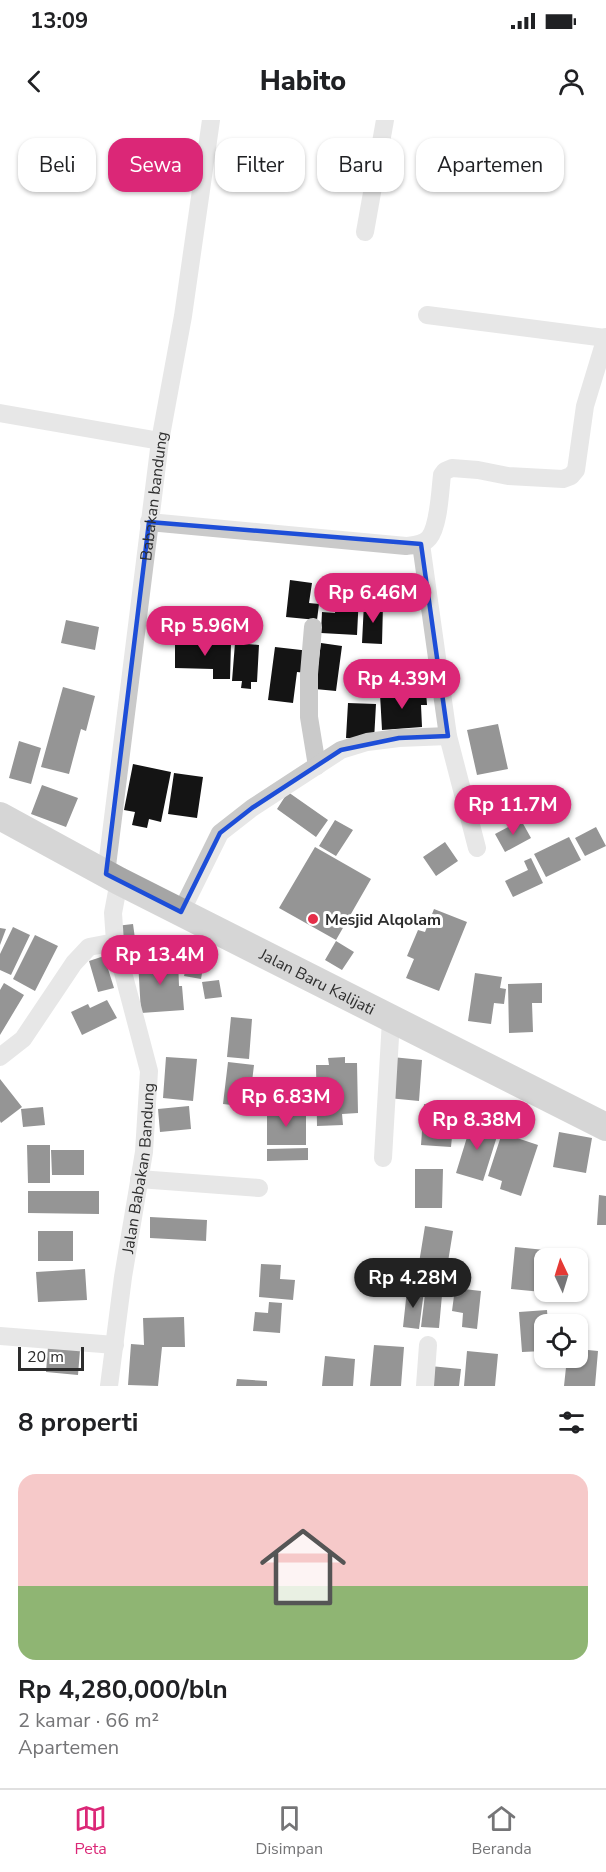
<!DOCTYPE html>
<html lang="id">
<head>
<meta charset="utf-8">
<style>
	body { margin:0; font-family:"Nunito Sans",sans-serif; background:#f6f6f6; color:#202124; height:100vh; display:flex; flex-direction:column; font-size:22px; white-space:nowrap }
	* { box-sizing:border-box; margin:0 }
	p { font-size:20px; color:#757577 }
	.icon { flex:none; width:33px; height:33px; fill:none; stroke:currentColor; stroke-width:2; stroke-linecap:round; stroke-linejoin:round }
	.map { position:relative; height:1266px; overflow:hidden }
	.drawer { display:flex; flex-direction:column; background:#fff; flex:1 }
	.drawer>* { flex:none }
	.guide { position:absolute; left:18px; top:18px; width:570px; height:54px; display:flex; gap:12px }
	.needle { width:39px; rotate:356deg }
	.fabs { position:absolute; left:534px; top:1128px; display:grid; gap:12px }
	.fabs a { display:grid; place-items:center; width:54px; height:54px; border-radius:12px; background:#fff; box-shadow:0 2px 4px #0004; font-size:30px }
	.scale { position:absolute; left:18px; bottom:15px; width:66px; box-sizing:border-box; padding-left:6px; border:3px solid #2d2d2d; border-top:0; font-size:16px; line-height:21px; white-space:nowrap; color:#2d2d2d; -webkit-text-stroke:4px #fff; paint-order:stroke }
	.price { position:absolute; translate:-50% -51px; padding:0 14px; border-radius:21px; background:#db2777; color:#fff; font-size:20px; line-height:39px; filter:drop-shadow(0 2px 3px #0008) }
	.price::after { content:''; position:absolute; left:50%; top:36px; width:18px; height:14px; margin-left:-9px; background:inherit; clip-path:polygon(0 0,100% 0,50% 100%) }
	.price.active { background:#222; color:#fff }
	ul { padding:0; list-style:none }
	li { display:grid; align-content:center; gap:12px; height:318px; padding:0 18px }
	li+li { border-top:2px solid #e0e0e0 }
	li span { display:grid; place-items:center; height:186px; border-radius:18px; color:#555 }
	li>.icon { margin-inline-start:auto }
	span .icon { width:108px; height:108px; fill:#fffc; stroke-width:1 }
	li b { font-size:26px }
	h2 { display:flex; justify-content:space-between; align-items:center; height:72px; padding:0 18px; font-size:26px }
	.pill { padding:0 21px; border-radius:18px; background:#fff; box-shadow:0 2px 4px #0004; font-size:21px; line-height:54px }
	.pill.active { background:#db2777; color:#fff }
	.status { display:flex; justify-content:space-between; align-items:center; height:42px; padding:0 30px; background:#fff; direction:ltr }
	.status svg { height:16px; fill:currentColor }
	header { display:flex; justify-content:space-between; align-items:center; height:78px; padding:0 18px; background:#fff; font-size:27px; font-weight:800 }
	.dock { display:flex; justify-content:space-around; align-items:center; height:84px; border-top:2px solid #e0e0e0; background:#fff; font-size:16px; color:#757577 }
	.dock a { display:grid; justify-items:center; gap:3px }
	.dock .active { color:#db2777 }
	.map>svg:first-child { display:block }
</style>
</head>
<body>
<div class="status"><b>13:09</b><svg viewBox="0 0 49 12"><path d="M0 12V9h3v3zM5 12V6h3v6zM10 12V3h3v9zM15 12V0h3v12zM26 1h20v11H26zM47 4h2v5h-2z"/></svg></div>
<header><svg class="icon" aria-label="back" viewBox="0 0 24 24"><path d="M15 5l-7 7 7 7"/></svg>Habito<svg class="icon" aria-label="person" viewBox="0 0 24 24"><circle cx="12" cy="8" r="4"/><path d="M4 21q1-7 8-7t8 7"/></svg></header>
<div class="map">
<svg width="606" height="1266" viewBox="0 0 606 1266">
	<rect width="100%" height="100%" fill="#fff"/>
	<!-- building -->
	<path fill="#141414" d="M290 460 312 463 309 483 319 484 317 500 286 497Z
		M336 473 359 475 357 515 321 513 322 492 335 493Z
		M364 483 383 484 382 524 362 523Z
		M66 500 99 507 95 530 61 523Z
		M175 522 231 523 230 559H213V549L175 548Z
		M235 523 259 525 257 562H251V569L241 568 242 561H232Z
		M321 523 342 526 336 571 315 569Z
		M275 527 310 531 307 553 297 552 293 583 268 580Z
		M63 567 95 576 86 611 81 609 69 654 41 647Z
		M426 572 427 585H421L422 607 382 610 380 574Z
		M348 583 376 584 374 620 346 618Z
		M498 604 508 649 477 655 467 610Z
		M19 621 41 628 31 664 9 658Z
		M133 644 171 652 161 702 149 699 147 708 132 705 135 692 124 690Z
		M174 653 203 657 197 698 168 694Z
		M42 665 78 678 66 707 31 694Z
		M288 672 328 700 316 717 277 689Z
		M335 700 353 710 336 736 319 726Z
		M521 700 531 718 505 732 495 714Z
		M596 707 606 726 585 736 575 718Z
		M569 717 581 740 546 757 534 734Z
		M445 722 458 741 436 756 423 737Z
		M315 727 371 759 336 820 279 788Z
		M531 738 543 763 513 777 505 761 528 750 524 741Z
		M434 789 467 802 439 871 406 858 414 839 407 836 418 810 425 812Z
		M133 804 136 826 119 828 116 806Z
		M13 807 30 815 11 855 0 850V834Z
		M0 808 6 809 0 825Z
		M35 815 58 826 35 871 13 859Z
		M336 821 354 832 342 850 325 840Z
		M104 836 114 868 98 872 89 841Z
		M178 839 179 866H182L184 890 141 893 138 841Z
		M188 839 204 842 201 859 184 856Z
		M475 853 502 857 500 868 506 869 504 884 494 883 491 904 468 901Z
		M219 860 222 877 205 879 202 862Z
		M4 863 24 875 0 915V870Z
		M542 863V883H532L533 912 509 913 508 864Z
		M107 880 117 898 82 915 71 892 88 884 90 888Z
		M231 897 252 899 249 939 227 937Z
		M166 937 197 939 193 981 163 978Z
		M345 937V943H357L358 993 342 994 343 1005 317 1006 316 945H329L328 938Z
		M392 937 422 940 419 981 388 978Z
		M228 942 254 945 249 987 223 984Z
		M0 959 22 987 1 1003 0 1001Z
		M424 984 455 986 451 1027 421 1025Z
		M189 986 191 1009 160 1012 158 989Z
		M43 987 45 1005 23 1007 21 989Z
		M267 991H306V1025H267Z
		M472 1001 499 1010 483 1061 456 1053Z
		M559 1012 592 1018 586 1053 553 1047Z
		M502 1013 538 1025 521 1076 500 1069 502 1061 488 1056Z
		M27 1025H50V1063H28Z
		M308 1028V1040L267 1041V1029Z
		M51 1030H84V1055H52Z
		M415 1049H443L442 1088H415Z
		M28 1071H99V1094L28 1093Z
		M599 1075 606 1076V1105H597Z
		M150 1097 207 1100 206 1121 150 1118Z
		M425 1106 453 1111 447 1148 419 1143Z
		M38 1111H73V1141H38Z
		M515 1127 545 1130 542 1172 511 1169Z
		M261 1144 281 1145 280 1159 295 1160 293 1180 259 1177Z
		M85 1149 87 1180 38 1182 36 1152Z
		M455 1168 481 1171 477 1209 462 1207 463 1193 452 1191Z
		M407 1170 424 1171 419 1209 403 1207Z
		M425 1174 442 1175 439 1208 421 1207Z
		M269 1182 282 1183 280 1213 253 1211 255 1192 268 1193Z
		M547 1190 548 1204H544V1231L522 1232 519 1192Z
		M184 1197 185 1227H162L158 1266 128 1265 131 1224 144 1225 143 1198Z
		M573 1197V1204H553V1198Z
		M374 1225 404 1227 401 1266H370Z
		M48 1227 80 1230 78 1255 46 1252Z
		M578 1229 598 1231 595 1266H564L567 1238H578Z
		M467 1231 498 1234 495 1266H464Z
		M325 1236 355 1239 353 1266H322Z
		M430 1246 461 1249 459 1266H428Z
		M237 1259 267 1261V1266H236Z"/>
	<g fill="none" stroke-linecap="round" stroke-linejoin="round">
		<!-- minor -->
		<g stroke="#cacaca" stroke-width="18">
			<path d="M365 112 385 0"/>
			<path d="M427 195 606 218"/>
			<path d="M0 293 160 321"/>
			<path d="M149 402 406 426C414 425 423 425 429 418 439 406 440 371 442 355L445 351 452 348 478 350 508 356 563 359 571 356 576 350 585 286 606 217"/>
			<path d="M421 424 448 616 477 728"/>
			<path d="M313 507 309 554V597L317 646"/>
			<path id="s1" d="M106 754 160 321 183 196 211 0"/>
			<path d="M181 792 220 713 252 688 341 630 367 622 399 618 448 616"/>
			<path d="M0 937 23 919 74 843 89 827 115 822"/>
			<path d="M383 1038 391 900"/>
			<path d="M139 1059 259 1068"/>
			<path d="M0 1216 115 1225"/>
			<path id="s2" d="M109 1266 123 1157 144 1032 149 951 115 822 113 793 119 761"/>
			<path d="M425 1266 428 1225"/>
		</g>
		<!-- primary -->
		<path stroke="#a5a5a5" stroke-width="28" id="s3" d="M0 696 119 761 606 1007"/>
	</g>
	<!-- marked area -->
	<path d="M0 0H606V1266H0ZM149 402 421 424 448 616 399 618 341 630 252 688 220 713 181 792 106 754Z" fill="#fff" fill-opacity=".55" fill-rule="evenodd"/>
	<path fill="none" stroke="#1d4ed8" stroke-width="4.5" stroke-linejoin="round" d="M149 402 421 424 448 616 399 618 341 630 252 688 220 713 181 792 106 754Z"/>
	<!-- markers -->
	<circle fill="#e52e49" stroke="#fff" stroke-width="2" cx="313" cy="799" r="6"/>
	<g text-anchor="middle" stroke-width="6" stroke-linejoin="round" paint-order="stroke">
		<!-- street labels -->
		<g font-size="16" fill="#2d2d2d" stroke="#fff">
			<text dy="6" stroke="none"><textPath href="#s1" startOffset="381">Babakan bandung</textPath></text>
			<text dy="6" stroke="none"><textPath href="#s3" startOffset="358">Jalan Baru Kalijati</textPath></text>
			<text dy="6" stroke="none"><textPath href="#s2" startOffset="220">Jalan Babakan Bandung</textPath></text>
		</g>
		<!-- poi labels -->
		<g font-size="16" font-weight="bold" fill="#2d2d2d" stroke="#fff" text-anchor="start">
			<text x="325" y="805">Mesjid Alqolam</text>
		</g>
	</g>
</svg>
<div class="fabs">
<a><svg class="needle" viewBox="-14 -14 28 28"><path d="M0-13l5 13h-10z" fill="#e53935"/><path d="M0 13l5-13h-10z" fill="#757577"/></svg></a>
<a><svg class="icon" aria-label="locate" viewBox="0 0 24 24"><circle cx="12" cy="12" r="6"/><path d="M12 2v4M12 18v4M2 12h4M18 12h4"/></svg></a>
</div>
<div class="scale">20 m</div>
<b class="price" style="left:373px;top:504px">Rp 6.46M</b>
<b class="price" style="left:205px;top:537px">Rp 5.96M</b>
<b class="price" style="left:402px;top:590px">Rp 4.39M</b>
<b class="price" style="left:513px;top:716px">Rp 11.7M</b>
<b class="price" style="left:160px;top:866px">Rp 13.4M</b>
<b class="price" style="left:286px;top:1008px">Rp 6.83M</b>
<b class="price" style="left:477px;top:1031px">Rp 8.38M</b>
<b class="price active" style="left:413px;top:1189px">Rp 4.28M</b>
<div class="guide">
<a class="pill">Beli</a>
<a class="pill active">Sewa</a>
<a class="pill">Filter</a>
<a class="pill">Baru</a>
<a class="pill">Apartemen</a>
</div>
</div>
<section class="drawer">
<h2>8 properti<svg class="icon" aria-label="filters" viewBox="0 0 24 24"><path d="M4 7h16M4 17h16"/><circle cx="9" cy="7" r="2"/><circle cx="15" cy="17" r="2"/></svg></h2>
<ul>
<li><span style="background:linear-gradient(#f6c9c9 60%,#8fb573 0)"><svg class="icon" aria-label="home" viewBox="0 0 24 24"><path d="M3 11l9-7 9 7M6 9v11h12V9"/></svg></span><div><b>Rp 4,280,000/bln</b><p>2 kamar · 66 m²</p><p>Apartemen</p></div></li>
</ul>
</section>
<nav class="dock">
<a class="active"><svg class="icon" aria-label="map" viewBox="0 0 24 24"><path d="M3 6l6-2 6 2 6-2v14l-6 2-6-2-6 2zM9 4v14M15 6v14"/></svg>Peta</a>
<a><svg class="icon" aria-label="saved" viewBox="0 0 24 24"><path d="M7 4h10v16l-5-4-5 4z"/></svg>Disimpan</a>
<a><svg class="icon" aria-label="home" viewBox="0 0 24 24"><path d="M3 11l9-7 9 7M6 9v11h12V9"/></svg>Beranda</a>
</nav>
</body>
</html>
